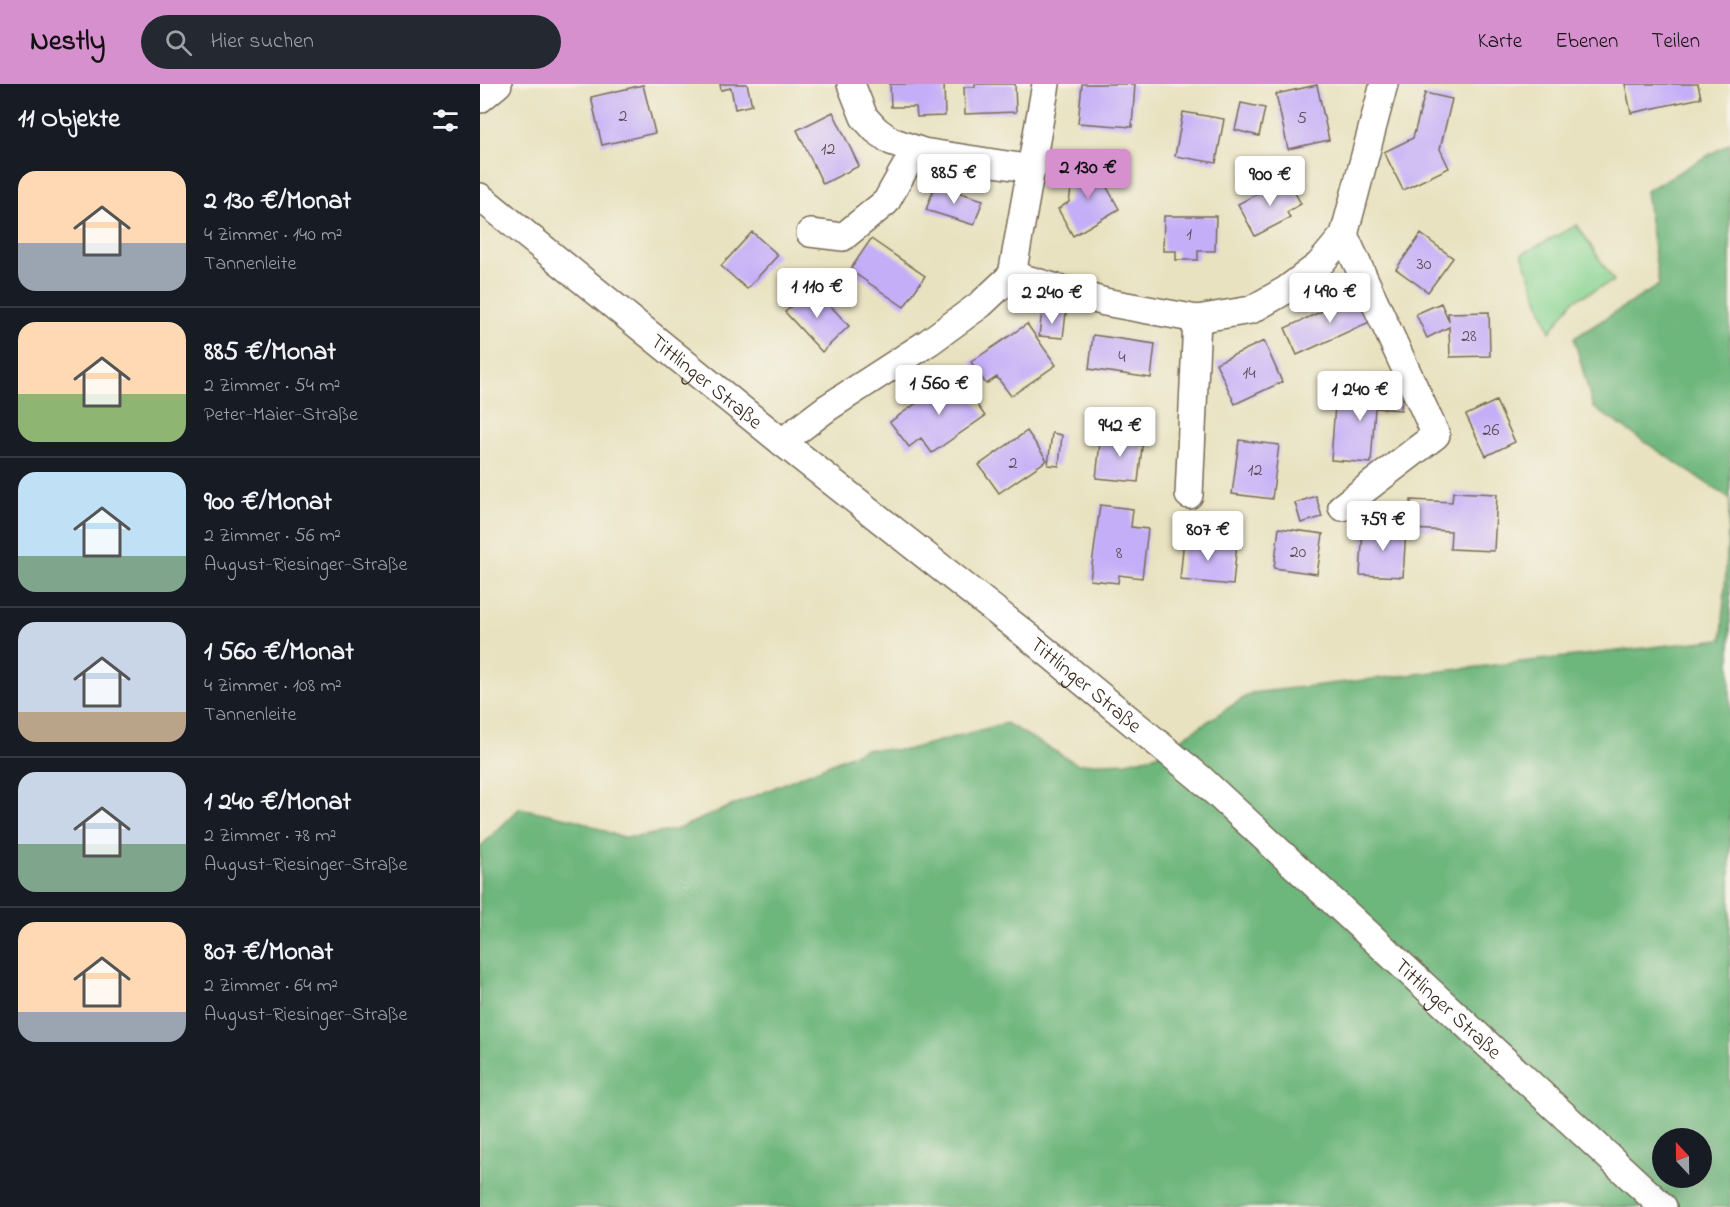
<!DOCTYPE html>
<html lang="de">
<head>
<meta charset="utf-8">
<style>
	body { margin:0; font-family:"Indie Flower",sans-serif; background:#242831; color:#f1f3f6; height:100vh; display:flex; flex-direction:column; font-size:22px; white-space:nowrap }
	* { box-sizing:border-box; margin:0 }
	p { font-size:20px; color:#9ea1a6 }
	.icon { flex:none; width:33px; height:33px; fill:none; stroke:currentColor; stroke-width:2; stroke-linecap:round; stroke-linejoin:round }
	.map { position:relative; flex:1; overflow:hidden }
	.details { display:flex; flex-direction:column; background:#171b24; width:480px }
	.details>* { flex:none }
	.needle { width:39px; rotate:338deg }
	.controls { position:absolute; left:1172px; top:1044px; display:grid; gap:12px }
	.controls a { display:grid; place-items:center; width:60px; height:60px; border-radius:50%; background:#171b24; box-shadow:0 6px 24px #0002; font-size:30px }
	.price { position:absolute; translate:-50% -51px; padding:0 14px; border-radius:6px; background:#fff; color:#222; font-size:20px; line-height:39px; filter:drop-shadow(0 2px 3px #0008) }
	.price::after { content:''; position:absolute; left:50%; top:36px; width:18px; height:14px; margin-left:-9px; background:inherit; clip-path:polygon(0 0,100% 0,50% 100%) }
	.price.active { background:#d690ce; color:#111 }
	ul { padding:0; list-style:none }
	li { display:flex; align-items:center; gap:18px; height:150px; padding:0 18px }
	li+li { border-top:2px solid #363941 }
	li span { display:grid; place-items:center; flex:none; width:168px; height:120px; border-radius:18px; color:#555 }
	li>.icon { margin-inline-start:auto }
	span .icon { width:72px; height:72px; fill:#fffc; stroke-width:1 }
	li b { font-size:26px }
	h2 { display:flex; justify-content:space-between; align-items:center; height:72px; padding:0 18px; font-size:26px }
	header { display:flex; align-items:center; gap:36px; box-sizing:border-box; height:84px; padding:0 30px; background:#d690ce; color:#111 }
	header strong { font-size:28px }
	nav { display:flex; gap:33px; margin-inline-start:auto; font-size:21px }
	.search { width:420px; height:54px; background:#242831; display:flex; align-items:center; gap:15px; box-sizing:border-box; padding:0 21px; border-radius:33px; color:#9ea1a6; font-size:22px }
	main { display:flex; flex:1; min-height:0 }
	.map>svg:first-child { display:block }
</style>
</head>
<body>
<header>
<strong>Nestly</strong>
<div class="search"><svg class="icon" aria-label="search" viewBox="0 0 24 24"><circle cx="10" cy="10" r="6"/><path d="M15 15l6 6"/></svg>Hier suchen</div>
<nav><a>Karte</a><a>Ebenen</a><a>Teilen</a></nav>
</header>
<main>
<section class="details">
<h2>11 Objekte<svg class="icon" aria-label="filters" viewBox="0 0 24 24"><path d="M4 7h16M4 17h16"/><circle cx="9" cy="7" r="2"/><circle cx="15" cy="17" r="2"/></svg></h2>
<ul>
<li><span style="background:linear-gradient(#ffd9b3 60%,#9aa5b1 0)"><svg class="icon" aria-label="home" viewBox="0 0 24 24"><path d="M3 11l9-7 9 7M6 9v11h12V9"/></svg></span><div><b>2 130 €/Monat</b><p>4 Zimmer · 140 m²</p><p>Tannenleite</p></div></li>
<li><span style="background:linear-gradient(#ffd9b3 60%,#8fb573 0)"><svg class="icon" aria-label="home" viewBox="0 0 24 24"><path d="M3 11l9-7 9 7M6 9v11h12V9"/></svg></span><div><b>885 €/Monat</b><p>2 Zimmer · 54 m²</p><p>Peter-Maier-Straße</p></div></li>
<li><span style="background:linear-gradient(#bfe0f5 70%,#7fa58c 0)"><svg class="icon" aria-label="home" viewBox="0 0 24 24"><path d="M3 11l9-7 9 7M6 9v11h12V9"/></svg></span><div><b>900 €/Monat</b><p>2 Zimmer · 56 m²</p><p>August-Riesinger-Straße</p></div></li>
<li><span style="background:linear-gradient(#c9d6e8 75%,#b9a48a 0)"><svg class="icon" aria-label="home" viewBox="0 0 24 24"><path d="M3 11l9-7 9 7M6 9v11h12V9"/></svg></span><div><b>1 560 €/Monat</b><p>4 Zimmer · 108 m²</p><p>Tannenleite</p></div></li>
<li><span style="background:linear-gradient(#c9d6e8 60%,#7fa58c 0)"><svg class="icon" aria-label="home" viewBox="0 0 24 24"><path d="M3 11l9-7 9 7M6 9v11h12V9"/></svg></span><div><b>1 240 €/Monat</b><p>2 Zimmer · 78 m²</p><p>August-Riesinger-Straße</p></div></li>
<li><span style="background:linear-gradient(#ffd9b3 75%,#9aa5b1 0)"><svg class="icon" aria-label="home" viewBox="0 0 24 24"><path d="M3 11l9-7 9 7M6 9v11h12V9"/></svg></span><div><b>807 €/Monat</b><p>2 Zimmer · 64 m²</p><p>August-Riesinger-Straße</p></div></li>
</ul>
</section>
<div class="map">
<svg width="1250" height="1123" viewBox="0 0 1250 1123">
	<rect width="100%" height="100%" fill="#f7f3e8"/>
	<filter id="ink" filterUnits="userSpaceOnUse"><feTurbulence type="fractalNoise" baseFrequency=".0167" numOctaves="2"/><feDisplacementMap in="SourceGraphic" scale="12" xChannelSelector="R" yChannelSelector="G"/><feConvolveMatrix kernelMatrix="1 2 1 2 8 2 1 2 1" color-interpolation-filters="sRGB"/></filter>
	<filter id="wash" filterUnits="userSpaceOnUse"><feTurbulence type="fractalNoise" baseFrequency=".008" numOctaves="4" result="noise"/><feDisplacementMap in="SourceGraphic" scale="24" xChannelSelector="R" yChannelSelector="G"/><feGaussianBlur stdDeviation="1.35" result="paint"/><feColorMatrix in="noise" values="0 0 0 0 0 0 0 0 0 0 0 0 0 0 0 0 0 1.4 0 .05"/><feComposite in="paint" operator="in"/></filter>
	<g filter="url(#wash)">
		<rect width="100%" height="100%" fill="#e8e2c0"/>
		<!-- green -->
		<path fill="#87d492" stroke="#617f58" stroke-width="1.5" d="M1097 141 1134 197 1094 216 1070 248 1042 170Z"/>
		<!-- forest -->
		<path fill="#6db67c" stroke="#54704d" stroke-width="1.5" fill-rule="evenodd" d="M1250 59V1123H0V763L40 724 97 736 140 753H157L195 746 385 665 426 666 526 639 597 680 647 678 677 671 771 609 1242 555 1250 415 1113 323 1094 254 1179 201 1166 107ZM1182 1054H1221V1094H1182Z"/>
		<g id="blocks">
			<!-- building -->
			<path fill="#c5aef8" d="M240 0H267L272 21 255 25 251 4 241 6Z
				M410 0H464L465 32 437 33 436 23H411Z
				M495 0H535L536 28 485 30 484 3H495Z
				M602 0H655L652 43 598 39Z
				M1145 0H1218L1221 14 1151 29Z
				M163 1 175 49 122 61 111 13Z
				M837 1 849 56 808 65 796 10Z
				M945 9 972 15 960 65 969 84 923 106 904 68 933 54Z
				M761 19 785 24 779 52 755 46Z
				M353 28 379 82 343 100 317 46Z
				M703 28 744 35 736 79 695 72Z
				M595 81 627 86 624 98 639 125 593 152 578 125 589 118Z
				M807 94 821 120 807 128 810 134 775 152 758 120Z
				M455 101 503 116 494 141 446 126Z
				M684 132H736L735 167H718V176H696V167H683Z
				M272 148 298 171 267 205 241 182Z
				M941 150 973 174 948 208 916 185Z
				M391 155 445 192 424 223 370 186Z
				M333 203 369 242 342 268 305 228Z
				M884 208 896 235 817 271 805 244Z
				M961 219 969 237 968 229 1009 228 1010 272 970 273 969 243 947 254 936 230Z
				M562 227 586 229 583 254 559 252Z
				M547 240 576 281 531 312 517 293 506 300 491 278Z
				M613 251 675 260 671 294 609 285Z
				M784 257 802 298 755 320 736 279Z
				M476 291 505 332 452 369 441 354 429 363 410 338Z
				M864 303 923 307 921 326 895 324 891 379 851 376 855 320H863Z
				M1016 317 1035 358 1006 372 986 331Z
				M547 347 567 376 519 409 499 381Z
				M572 349 582 351 579 382 568 381Z
				M621 350 663 354 658 398 616 394Z
				M759 356 799 361 792 415 752 410Z
				M973 408 1017 410 1014 467 970 465 971 447 930 445 931 416 972 418Z
				M836 412 842 433 821 439 815 419Z
				M620 421 653 425 651 443 668 445 662 494 639 491 638 499 610 496Z
				M883 443 926 445 923 493 880 491Z
				M799 444 843 450 837 490 794 484Z
				M704 454 757 459 753 501 700 496Z"/>
		</g>
	</g>
	<g filter="url(#ink)">
		<use href="#blocks" fill-opacity="0" stroke="#786a57" stroke-width="1.5"/>
		<g fill="none" stroke-linecap="round" stroke-linejoin="round">
			<!-- minor casing -->
			<g stroke="#786a57" stroke-width="30">
				<g id="minor">
					<path d="M371 0 384 33 396 46 411 57 443 68 552 85"/>
					<path d="M0 15 18 0"/>
					<path id="s1" d="M0 113 302 358 550 554 720 694 1183 1123"/>
					<path d="M330 149 363 153 406 118 435 66"/>
					<path d="M532 191 625 218 717 235 771 226 806 206 839 181 864 151 904 0"/>
					<path d="M302 358 347 324 449 258 501 220 532 191 566 0"/>
					<path d="M709 411 717 235"/>
					<path d="M862 423 956 351 864 151"/>
				</g>
			</g>
			<!-- minor -->
			<use href="#minor" stroke="#fff" stroke-width="27"/>
		</g>
	</g>
	<g text-anchor="middle" stroke-width="4.5" stroke-linejoin="round" paint-order="stroke">
		<!-- number labels -->
		<g font-size="18" fill="#5e4b54">
			<text x="143" y="37">2</text>
			<text x="822" y="39">5</text>
			<text x="348" y="70">12</text>
			<text x="709" y="155">1</text>
			<text x="944" y="185">30</text>
			<text x="989" y="257">28</text>
			<text x="642" y="278">4</text>
			<text x="769" y="294">14</text>
			<text x="1011" y="351">26</text>
			<text x="533" y="384">2</text>
			<text x="775" y="391">12</text>
			<text x="818" y="473">20</text>
			<text x="639" y="474">8</text>
		</g>
		<!-- street labels -->
		<g font-size="21" fill="#3b2a1e" stroke="#f7f3e8">
			<text dy="7" stroke="none"><textPath href="#s1" startOffset="292">Tittlinger Straße</textPath></text>
			<text dy="7" stroke="none"><textPath href="#s1" startOffset="778">Tittlinger Straße</textPath></text>
			<text dy="7" stroke="none"><textPath href="#s1" startOffset="1264">Tittlinger Straße</textPath></text>
		</g>
	</g>
</svg>
<div class="controls">
<a><svg class="needle" viewBox="-14 -14 28 28"><path d="M0-13l5 13h-10z" fill="#e53935"/><path d="M0 13l5-13h-10z" fill="#9ea1a6"/></svg></a>
</div>
<b class="price active" style="left:608px;top:116px">2 130 €</b>
<b class="price" style="left:474px;top:121px">885 €</b>
<b class="price" style="left:790px;top:123px">900 €</b>
<b class="price" style="left:337px;top:235px">1 110 €</b>
<b class="price" style="left:850px;top:240px">1 490 €</b>
<b class="price" style="left:572px;top:241px">2 240 €</b>
<b class="price" style="left:459px;top:332px">1 560 €</b>
<b class="price" style="left:880px;top:338px">1 240 €</b>
<b class="price" style="left:640px;top:374px">942 €</b>
<b class="price" style="left:903px;top:468px">759 €</b>
<b class="price" style="left:728px;top:478px">807 €</b>
</div>
</main>
</body>
</html>
